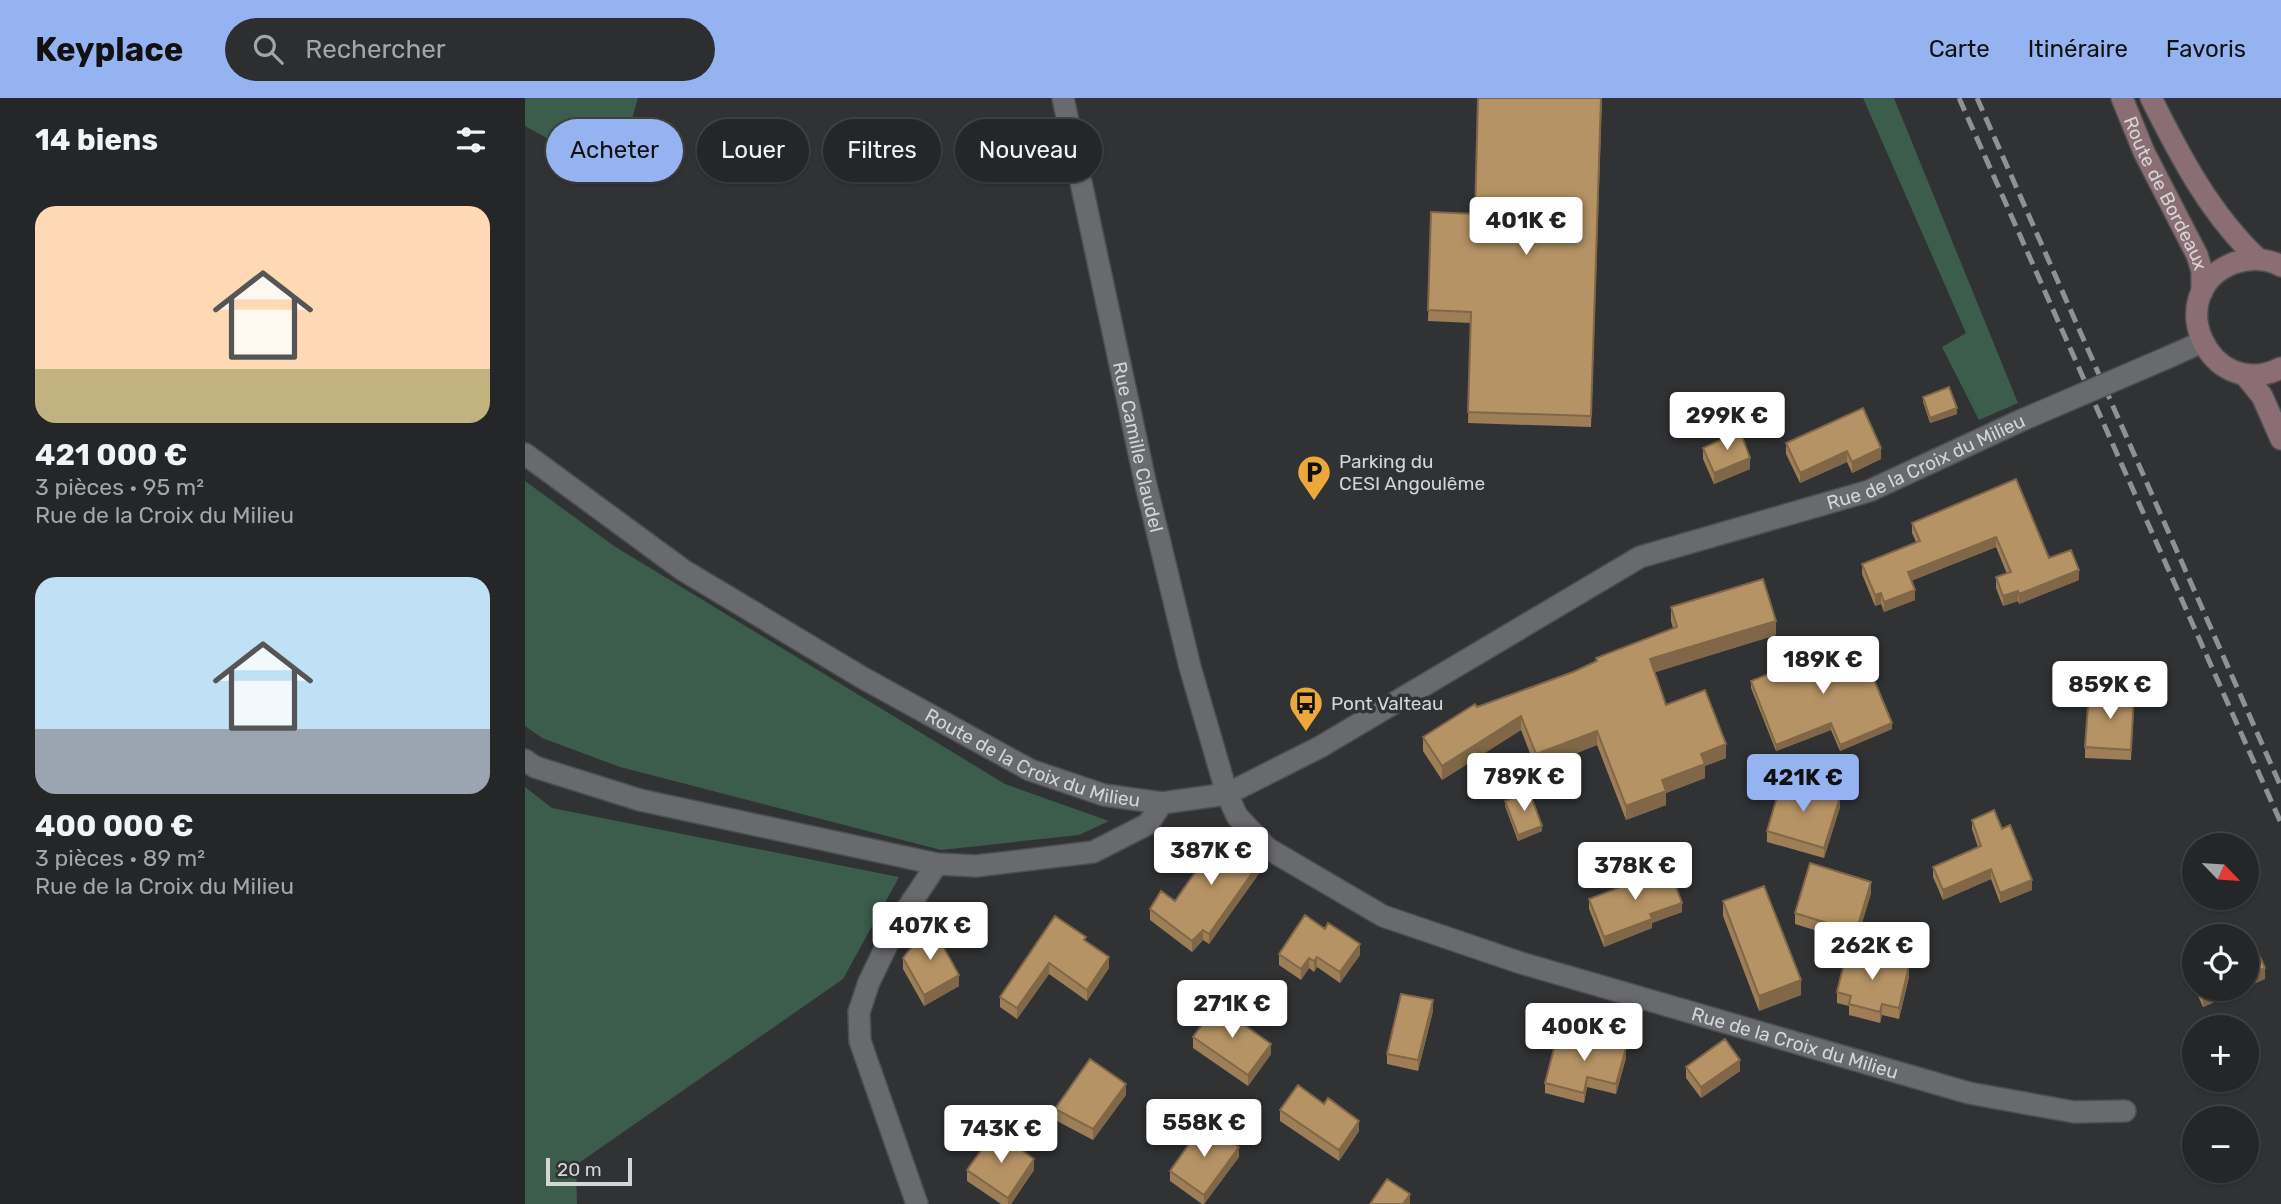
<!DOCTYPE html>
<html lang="fr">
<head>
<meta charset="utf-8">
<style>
	body { margin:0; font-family:Rubik,sans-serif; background:#2c2e2f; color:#f1f3f6; height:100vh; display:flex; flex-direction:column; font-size:26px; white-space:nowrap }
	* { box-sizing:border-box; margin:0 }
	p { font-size:23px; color:#a3a5a7 }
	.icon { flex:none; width:38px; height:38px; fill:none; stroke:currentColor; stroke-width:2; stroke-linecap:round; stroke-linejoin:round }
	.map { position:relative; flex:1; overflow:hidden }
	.side { display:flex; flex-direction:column; background:#242627; width:525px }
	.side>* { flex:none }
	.hud { position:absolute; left:21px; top:21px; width:665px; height:63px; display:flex; gap:14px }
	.needle { width:46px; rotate:115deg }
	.tools { position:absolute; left:1657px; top:735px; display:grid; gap:14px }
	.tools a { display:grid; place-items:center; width:77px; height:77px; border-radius:50%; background:#242627; box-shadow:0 2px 5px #0004,0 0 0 2px #414344; font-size:35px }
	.scale { position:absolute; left:21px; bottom:18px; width:86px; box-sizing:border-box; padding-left:7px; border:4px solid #d4d5d6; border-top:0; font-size:19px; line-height:24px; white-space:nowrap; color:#d4d5d6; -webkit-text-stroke:5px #303234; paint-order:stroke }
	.price { position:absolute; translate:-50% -60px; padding:0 16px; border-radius:7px; background:#fff; color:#222; font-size:23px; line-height:46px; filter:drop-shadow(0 2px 4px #0008) }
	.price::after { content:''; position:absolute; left:50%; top:42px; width:21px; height:16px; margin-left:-10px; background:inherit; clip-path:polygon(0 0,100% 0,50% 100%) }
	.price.on { background:#95b2f1; color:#111 }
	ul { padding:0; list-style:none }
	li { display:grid; align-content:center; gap:14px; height:371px; padding:0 35px }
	li span { display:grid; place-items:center; height:217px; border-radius:21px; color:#555 }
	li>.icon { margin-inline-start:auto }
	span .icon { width:126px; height:126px; fill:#fffc; stroke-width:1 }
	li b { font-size:30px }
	h2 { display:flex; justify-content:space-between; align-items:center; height:84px; padding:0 35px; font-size:30px }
	.chip { padding:0 24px; border-radius:32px; background:#242627; box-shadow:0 2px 5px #0004,0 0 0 2px #414344; font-size:24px; line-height:63px }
	.chip.on { background:#95b2f1; color:#111 }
	header { display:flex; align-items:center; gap:42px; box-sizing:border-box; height:98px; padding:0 35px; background:#95b2f1; color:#111 }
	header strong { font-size:33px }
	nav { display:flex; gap:38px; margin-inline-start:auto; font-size:24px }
	.search { width:490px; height:63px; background:#2c2e2f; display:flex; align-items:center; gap:18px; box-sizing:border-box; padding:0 24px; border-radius:38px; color:#a3a5a7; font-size:26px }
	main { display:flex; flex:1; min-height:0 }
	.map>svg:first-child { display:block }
</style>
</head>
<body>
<header>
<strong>Keyplace</strong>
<div class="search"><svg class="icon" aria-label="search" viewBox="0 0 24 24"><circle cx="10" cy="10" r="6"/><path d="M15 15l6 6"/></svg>Rechercher</div>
<nav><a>Carte</a><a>Itinéraire</a><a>Favoris</a></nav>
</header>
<main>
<section class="side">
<h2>14 biens<svg class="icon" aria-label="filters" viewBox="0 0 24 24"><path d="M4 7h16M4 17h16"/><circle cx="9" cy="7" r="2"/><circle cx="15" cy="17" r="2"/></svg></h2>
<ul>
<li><span style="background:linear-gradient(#ffd9b3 75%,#c2b280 0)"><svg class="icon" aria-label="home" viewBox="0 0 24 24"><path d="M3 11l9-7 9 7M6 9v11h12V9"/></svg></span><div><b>421 000 €</b><p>3 pièces · 95 m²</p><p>Rue de la Croix du Milieu</p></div></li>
<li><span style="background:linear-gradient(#bfe0f5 70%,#9aa5b1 0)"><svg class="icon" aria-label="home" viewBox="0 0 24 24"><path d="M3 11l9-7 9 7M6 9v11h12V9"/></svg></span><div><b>400 000 €</b><p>3 pièces · 89 m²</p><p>Rue de la Croix du Milieu</p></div></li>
</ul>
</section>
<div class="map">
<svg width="1756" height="1106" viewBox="0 0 1756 1106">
	<rect width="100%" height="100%" fill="#303234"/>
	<!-- green -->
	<path fill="#3c5d4b" d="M0 0H113L90 78 0 28Z
		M1338 0H1369L1493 305 1454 322 1417 249 1441 235Z
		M0 383 89 448 480 686 584 723 554 737 416 752 95 669 17 640 0 628Z
		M0 689 27 710 374 779 318 881 51 1067 52 1106H0Z"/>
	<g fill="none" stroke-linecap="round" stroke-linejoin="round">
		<!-- street casing -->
		<g stroke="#4d4e50" stroke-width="24">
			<g id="street">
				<path id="s1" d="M538 0 620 383 665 569 702 696 712 718 742 750 858 818 996 865 1444 995 1549 1014 1600 1013"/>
				<path d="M1646 258 1677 244"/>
				<path id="s2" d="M0 356 158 472 338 580 505 672 579 697 637 705 702 696 795 649 1115 459 1344 393 1497 322"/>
				<path d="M0 662 10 669 115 702 412 766"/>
				<path d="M392 1106 335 943 334 914 344 884 372 826 412 766 451 768 568 754 623 726 637 705"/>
			</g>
		</g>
		<!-- secondary casing -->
		<g stroke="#4d4e50" stroke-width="24">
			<g id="secondary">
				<path id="s3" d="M1597 0 1619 54 1672 157 1677 173V194"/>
				<path d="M1626 0C1655 58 1685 116 1733 161"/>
				<path d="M1756 168C1742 160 1724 160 1709 165 1634 194 1684 306 1756 270"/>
				<path d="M1719 276 1737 298 1756 341"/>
			</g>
		</g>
		<!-- street -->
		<use href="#street" stroke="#696a6d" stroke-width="21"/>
		<!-- secondary -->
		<use href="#secondary" stroke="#8a6e74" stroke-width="21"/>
		<!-- rail -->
		<path stroke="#8f9192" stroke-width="5" stroke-dasharray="14 7" stroke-linecap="butt" d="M1434 0 1756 725
			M1452 0 1756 689"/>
		<!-- street-bridge casing -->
		<g stroke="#4d4e50" stroke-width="24" stroke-linecap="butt">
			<path id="street-bridge" d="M1497 322 1646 258"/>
		</g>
		<!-- street-bridge -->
		<use href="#street-bridge" stroke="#696a6d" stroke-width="21"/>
	</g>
	<!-- wall -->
	<path fill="#9d7e57" d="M1077 0 1066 329 943 325 946 225 903 223 906 114 950 116Z
		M1398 299 1432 316 1405 325 1398 304Z
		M1261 345 1356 350V361L1327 375 1322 364 1275 385 1261 356Z
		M1178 350 1225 371 1189 386 1178 361Z
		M1491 381 1524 460 1554 482 1494 506 1493 503 1478 508 1471 490V479L1482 476 1471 449 1386 483 1390 502 1359 514 1356 506 1350 508 1337 476V466L1391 444 1387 435V425Z
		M1146 509 1251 537 1130 574 1141 607 1201 660 1180 668V680L1141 695V707L1101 722 1072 647 1011 671 996 632 917 682 898 653V639L1071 564V560L1148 530 1146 523Z
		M1226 583 1367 631 1315 653 1306 632 1251 653 1226 590Z
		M1609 607 1606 662 1560 660V649Z
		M980 703 1017 733 993 743 980 708Z
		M1315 709 1299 760 1242 744V733Z
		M1447 722 1477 731 1507 792 1475 805 1466 781 1418 802 1408 779V769L1453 749 1447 731Z
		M740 767 684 846 678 842 667 854 625 822V811L650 803Z
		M1346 795 1331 845 1270 826V815Z
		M1064 801 1157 814 1127 825V830L1079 849 1064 811Z
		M1198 803 1276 897 1234 913 1198 818Z
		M530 818 561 843 584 870 562 903 524 876 492 921 475 909V899Z
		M754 856 835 857 815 885 792 869 789 874 784 870 776 882 754 867Z
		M378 860 434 888 399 908 378 871Z
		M1670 866V890L1665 879V868Z
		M1384 879 1374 921 1357 917 1355 925 1324 917V908L1312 905V894Z
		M1670 891H1719L1678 909Z
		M908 913 893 973 862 966V956Z
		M668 939 746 956 723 988 668 950Z
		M1056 945 1101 960 1091 996 1062 989 1059 1005 1020 995V985Z
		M1161 969 1215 973 1176 1000 1161 980Z
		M601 997 568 1042 530 1022V1011Z
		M755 1012 834 1033 814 1063 755 1023Z
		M714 1059 679 1106H677L645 1083V1073Z
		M442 1072H509L486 1106H476L442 1083Z"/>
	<!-- shaded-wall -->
	<path fill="#7f6747" d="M1432 310V316L1405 325V320Z
		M1356 350V361L1327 375V364Z
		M1322 353V364L1275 385V375Z
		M1225 360V371L1189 386V375Z
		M1471 439V449L1383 484V474Z
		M1554 472V482L1494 506V496Z
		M1390 492V502L1359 514V504Z
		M1493 493V503L1478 508V498Z
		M1356 495V506L1350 508V497Z
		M1251 523V537L1125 576V561Z
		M996 618V632L917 682V668Z
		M1306 625V632L1251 653V647Z
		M1367 625V631L1315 653V647Z
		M1072 633V647L1011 671V656Z
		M1201 646V660L1180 668V680L1141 695V707L1101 722V708L1176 656Z
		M1315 699V709L1299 760V750Z
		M1017 728V733L993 743V737Z
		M740 757V767L684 846V836Z
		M1466 771V781L1418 802V792Z
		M1507 782V792L1475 805V795Z
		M1346 784V795L1331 845V834Z
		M1157 805V814L1127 825V830L1079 849V839L1125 816Z
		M678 832V842L667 854V843Z
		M835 846V857L815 885V874Z
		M584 859V870L562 903V892Z
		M792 859V869L789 874V863Z
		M784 860V870L776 882V871Z
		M524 865V876L492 921V910Z
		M1384 868V879L1374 921V910Z
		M1740 870V881L1722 889V879Z
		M434 877V888L399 908V897Z
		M1276 882V897L1234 913V898Z
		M1694 891H1719L1678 909V898Z
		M908 902V913L893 973V962Z
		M1357 906V917L1355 925V914Z
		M746 946V956L723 988V977Z
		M1101 950V960L1091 996V986Z
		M1215 962V973L1176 1000V989Z
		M1062 979V989L1059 1005V995Z
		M601 986V997L568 1042V1031Z
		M834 1023V1033L814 1063V1052Z
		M714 1049V1059L679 1106V1097Z
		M509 1061V1072L486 1106H483V1100Z
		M885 1096V1106H878Z"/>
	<!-- building -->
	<path fill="#b69365" stroke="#7f6747" stroke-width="2" d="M953 0H1076L1066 318 943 314 946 214 903 212 906 114 950 116Z
		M1424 289 1432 310 1405 320 1398 299Z
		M1338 310 1356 350 1327 364 1322 353 1275 375 1261 345Z
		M1215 333 1225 360 1189 375 1178 350Z
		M1491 381 1524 460 1546 452 1554 472 1494 496 1493 493 1478 498 1471 479 1486 474 1471 439 1383 474 1390 492 1359 504 1356 495 1350 497 1337 466 1395 443 1387 425Z
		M1238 481 1251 523 1125 561 1141 607 1180 592 1201 646 1176 656 1180 666 1137 682 1141 693 1101 708 1072 633 1011 656 996 618 917 668 898 639 950 606 952 609 1048 574 1072 563 1071 560 1152 529 1146 509Z
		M1332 541 1367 625 1315 647 1306 625 1251 647 1226 583Z
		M1564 594 1609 597 1606 652 1560 649Z
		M1257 682 1315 699 1299 750 1242 733Z
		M1004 693 1017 728 993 737 980 703Z
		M1469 712 1477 731 1485 727 1507 782 1475 795 1466 771 1418 792 1408 769 1456 748 1447 722Z
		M701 730 740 757 684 836 678 832 667 843 625 811 636 793 650 803Z
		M1285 765 1346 784 1331 834 1270 815Z
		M1144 770 1157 805 1125 816 1127 821 1079 839 1064 801Z
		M1239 788 1276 882 1234 898 1198 803Z
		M780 817 800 831 803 825 835 846 815 874 792 859 789 863 784 860 776 871 754 856Z
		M530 818 561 839 559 842 584 859 562 892 524 865 492 910 475 899Z
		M405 825 434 877 399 897 378 860Z
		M1727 841 1740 870 1722 879V843Z
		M1322 853 1384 868 1374 910 1357 906 1355 914 1324 906 1326 898 1312 894Z
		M1670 866V880L1665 868Z
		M1674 891H1694L1678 898Z
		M876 896 908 902 893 962 862 956Z
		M691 907 746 946 723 977 668 939Z
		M1032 939 1056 945 1058 940 1101 950 1091 986 1062 979 1059 995 1020 985Z
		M1200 941 1215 962 1176 989 1161 969Z
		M565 961 601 986 568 1031 530 1011Z
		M773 987 799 1006 803 1000 834 1023 814 1052 755 1012Z
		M679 1025 714 1049 679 1097 645 1073Z
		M470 1033 509 1061 483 1100 442 1072Z
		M862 1081 885 1096 878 1106H845Z"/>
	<!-- icons -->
	<defs>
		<g id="parking-pin" transform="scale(1.75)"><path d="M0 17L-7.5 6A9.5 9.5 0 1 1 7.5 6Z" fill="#eda83b" stroke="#303234"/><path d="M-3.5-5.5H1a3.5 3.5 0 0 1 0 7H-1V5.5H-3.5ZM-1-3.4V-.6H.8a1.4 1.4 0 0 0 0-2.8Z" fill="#111"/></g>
		<g id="bus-pin" transform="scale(1.75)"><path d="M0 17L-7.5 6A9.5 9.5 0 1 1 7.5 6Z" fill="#eda83b" stroke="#303234"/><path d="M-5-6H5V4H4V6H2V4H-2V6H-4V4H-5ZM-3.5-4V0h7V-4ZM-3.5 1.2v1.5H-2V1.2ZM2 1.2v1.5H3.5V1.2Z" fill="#111"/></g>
	</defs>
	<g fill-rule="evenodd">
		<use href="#parking-pin" x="789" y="374"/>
		<use href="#bus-pin" x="781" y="605"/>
	</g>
	<g text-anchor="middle" stroke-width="7" stroke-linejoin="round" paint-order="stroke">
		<!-- street labels -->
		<g font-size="19" fill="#d4d5d6" stroke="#303234">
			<text dy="7" stroke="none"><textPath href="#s3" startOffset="105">Route de Bordeaux</textPath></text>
			<text dy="7" stroke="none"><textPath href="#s1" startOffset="357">Rue Camille Claudel</textPath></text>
			<text dy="7" stroke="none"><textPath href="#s2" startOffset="1577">Rue de la Croix du Milieu</textPath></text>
			<text dy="7" stroke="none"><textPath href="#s2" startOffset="595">Route de la Croix du Milieu</textPath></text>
			<text dy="7" stroke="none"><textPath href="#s1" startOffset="1349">Rue de la Croix du Milieu</textPath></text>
		</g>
		<!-- poi labels -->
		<g font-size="19" fill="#d4d5d6" stroke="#303234" text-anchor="start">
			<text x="814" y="370">Parking du<tspan x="814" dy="22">CESI Angoulême</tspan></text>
			<text x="806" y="612">Pont Valteau</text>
		</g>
	</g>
</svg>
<div class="tools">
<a><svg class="needle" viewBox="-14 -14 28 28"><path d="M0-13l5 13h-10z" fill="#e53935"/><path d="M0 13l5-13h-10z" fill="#a3a5a7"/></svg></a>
<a><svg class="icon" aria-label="locate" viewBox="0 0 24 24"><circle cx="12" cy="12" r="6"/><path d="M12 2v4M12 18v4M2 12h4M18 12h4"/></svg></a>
<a>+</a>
<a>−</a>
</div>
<div class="scale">20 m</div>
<b class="price" style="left:1001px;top:159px">401K €</b>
<b class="price" style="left:1202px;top:354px">299K €</b>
<b class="price" style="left:1298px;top:598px">189K €</b>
<b class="price" style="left:1585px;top:623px">859K €</b>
<b class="price" style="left:999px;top:715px">789K €</b>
<b class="price on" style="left:1278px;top:716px">421K €</b>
<b class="price" style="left:686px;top:789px">387K €</b>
<b class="price" style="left:1110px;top:804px">378K €</b>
<b class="price" style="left:405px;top:864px">407K €</b>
<b class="price" style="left:1347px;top:884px">262K €</b>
<b class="price" style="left:707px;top:942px">271K €</b>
<b class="price" style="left:1059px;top:965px">400K €</b>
<b class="price" style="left:679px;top:1061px">558K €</b>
<b class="price" style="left:476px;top:1067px">743K €</b>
<div class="hud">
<a class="chip on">Acheter</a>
<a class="chip">Louer</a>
<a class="chip">Filtres</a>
<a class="chip">Nouveau</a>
</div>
</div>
</main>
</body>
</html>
